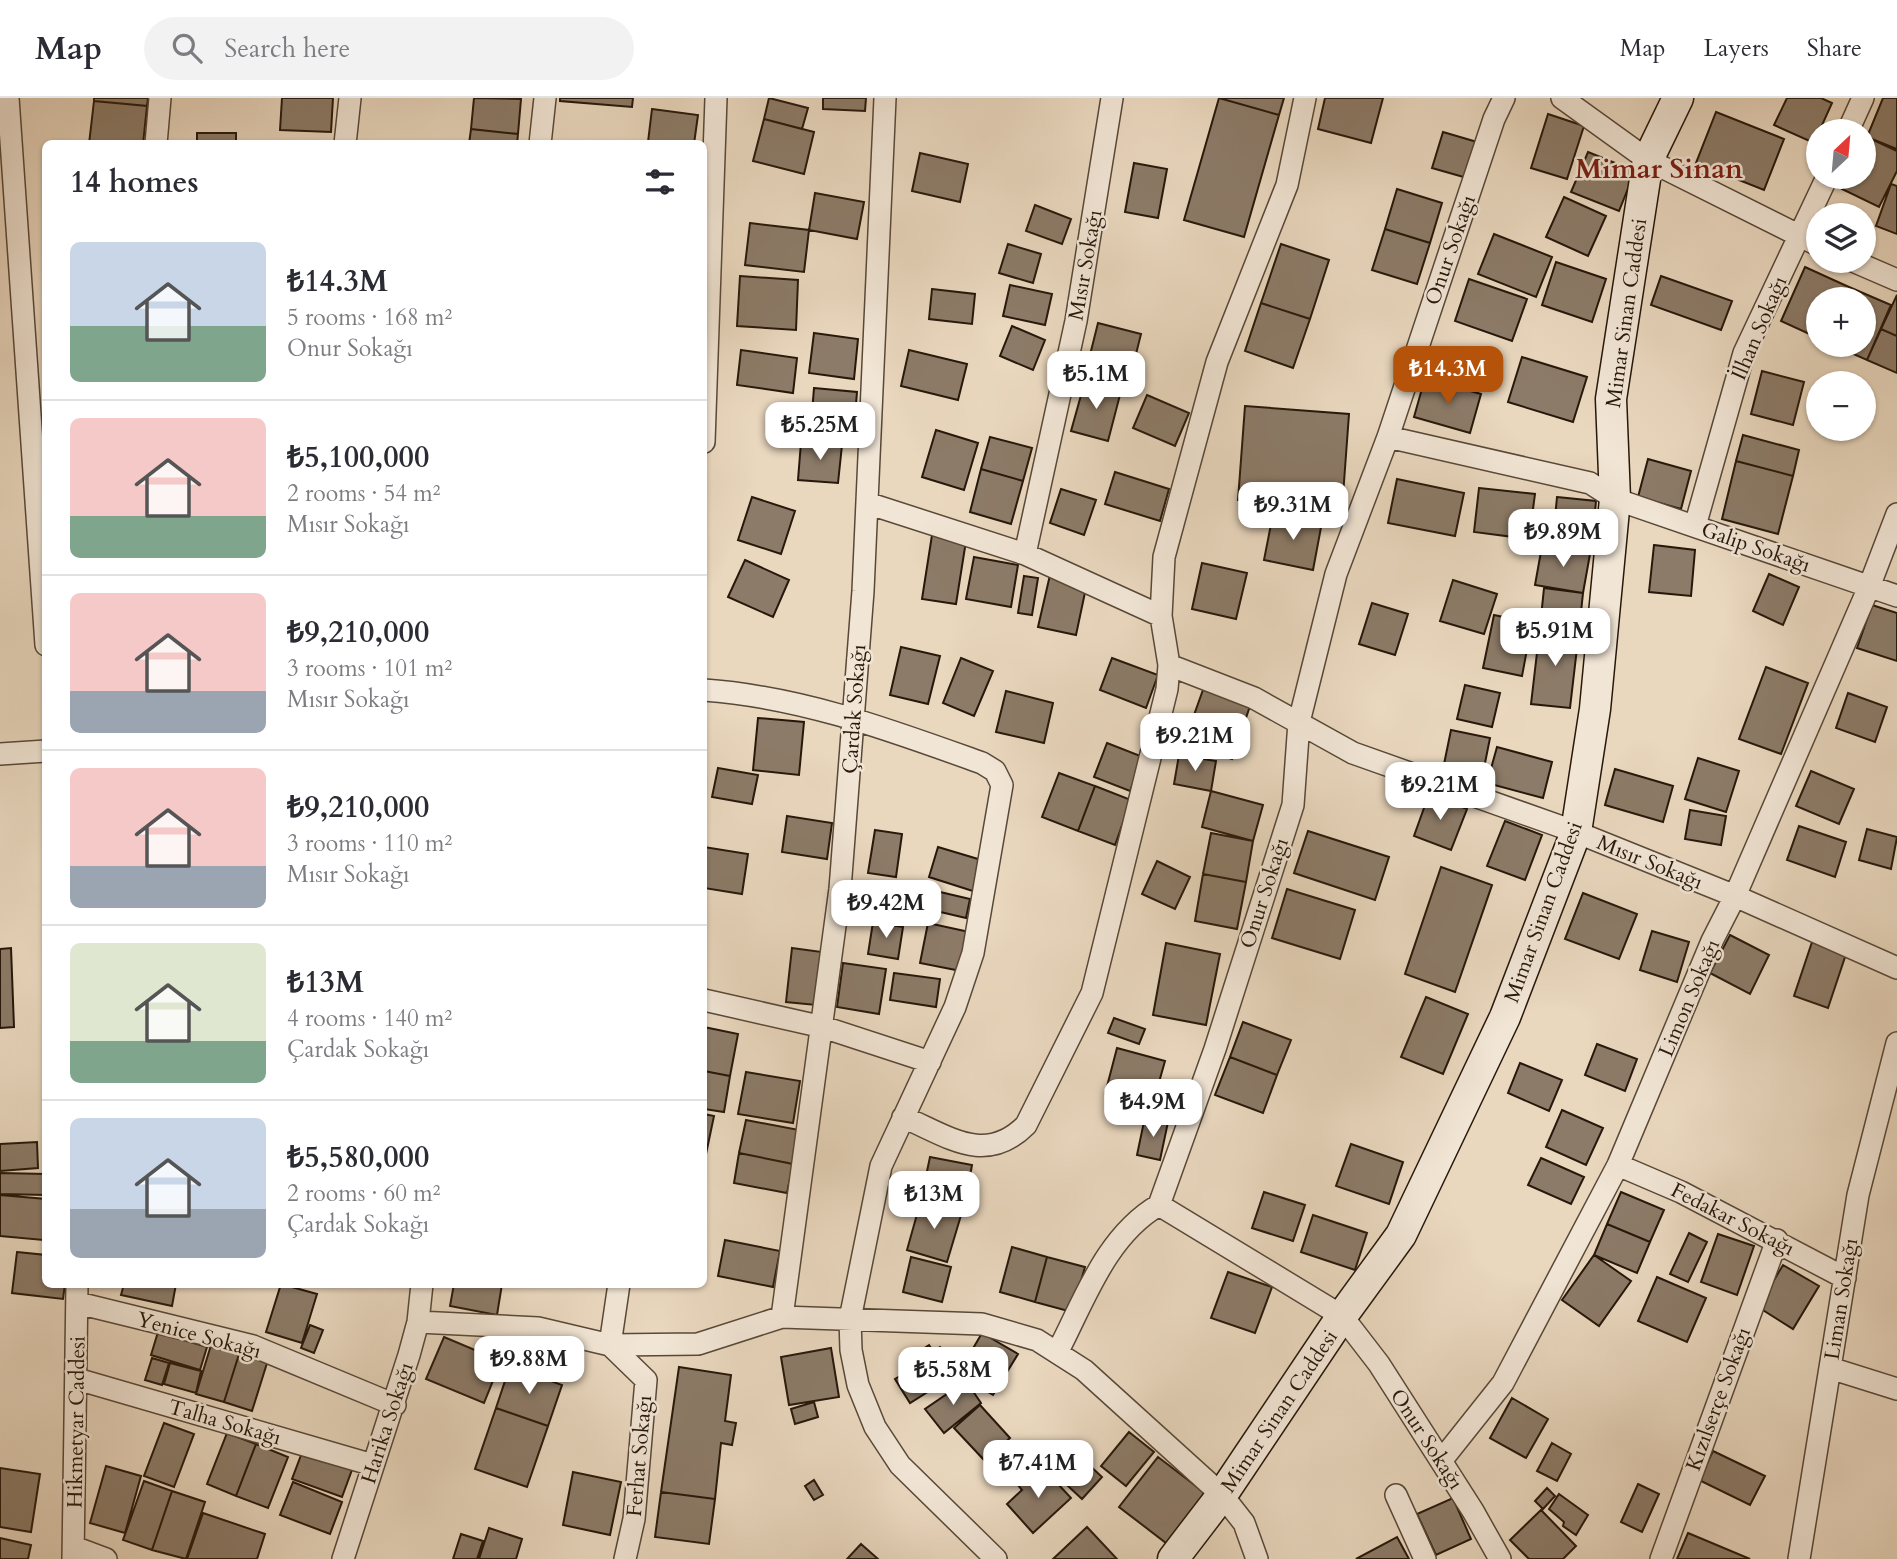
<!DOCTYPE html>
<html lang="en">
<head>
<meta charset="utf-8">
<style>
	body { margin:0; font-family:Cardo,serif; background:#f2f2f3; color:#2b2b33; height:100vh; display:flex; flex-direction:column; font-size:26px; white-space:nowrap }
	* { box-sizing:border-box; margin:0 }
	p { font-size:23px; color:#7c7c81 }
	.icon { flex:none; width:38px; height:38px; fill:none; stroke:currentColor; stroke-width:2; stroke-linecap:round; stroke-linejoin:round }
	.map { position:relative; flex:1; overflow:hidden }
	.panel { position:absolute; left:42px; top:42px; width:665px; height:1148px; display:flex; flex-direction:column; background:#fff; border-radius:10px; box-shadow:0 2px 5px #0004 }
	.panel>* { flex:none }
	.needle { width:46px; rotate:26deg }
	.tools { position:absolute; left:1806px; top:21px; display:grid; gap:14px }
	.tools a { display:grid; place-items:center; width:70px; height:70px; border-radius:50%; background:#fff; box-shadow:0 2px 5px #0004; font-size:35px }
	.price { position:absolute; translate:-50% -60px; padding:0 16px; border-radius:14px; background:#fff; color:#222; font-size:23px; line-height:46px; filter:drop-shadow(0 2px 4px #0008) }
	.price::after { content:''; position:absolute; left:50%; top:42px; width:21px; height:16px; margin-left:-10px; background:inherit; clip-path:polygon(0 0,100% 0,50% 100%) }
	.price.current { background:#b45309; color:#fff }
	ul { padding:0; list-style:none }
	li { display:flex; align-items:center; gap:21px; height:175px; padding:0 28px }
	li+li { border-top:2px solid #e1e1e2 }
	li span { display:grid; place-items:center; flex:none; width:196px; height:140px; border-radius:10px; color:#555 }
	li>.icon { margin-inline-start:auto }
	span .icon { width:84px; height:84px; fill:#fffc; stroke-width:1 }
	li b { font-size:30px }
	h2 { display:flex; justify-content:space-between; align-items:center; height:84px; padding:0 28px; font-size:30px }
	header { display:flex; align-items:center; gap:42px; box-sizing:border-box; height:98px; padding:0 35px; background:#fff; border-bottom:2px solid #e1e1e2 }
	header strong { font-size:33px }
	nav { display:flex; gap:38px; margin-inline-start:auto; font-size:24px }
	.search { width:490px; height:63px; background:#f2f2f3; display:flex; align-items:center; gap:18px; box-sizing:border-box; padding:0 24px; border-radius:38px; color:#7c7c81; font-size:26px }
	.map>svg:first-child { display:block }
</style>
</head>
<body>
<header>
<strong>Map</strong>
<div class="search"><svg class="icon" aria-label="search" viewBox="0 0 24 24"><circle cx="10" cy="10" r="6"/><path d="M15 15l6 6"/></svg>Search here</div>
<nav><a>Map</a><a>Layers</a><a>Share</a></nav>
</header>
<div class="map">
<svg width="1897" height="1461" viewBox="0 0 1897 1461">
	<rect width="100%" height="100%" fill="#e9d7be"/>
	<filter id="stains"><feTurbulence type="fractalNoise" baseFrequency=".00286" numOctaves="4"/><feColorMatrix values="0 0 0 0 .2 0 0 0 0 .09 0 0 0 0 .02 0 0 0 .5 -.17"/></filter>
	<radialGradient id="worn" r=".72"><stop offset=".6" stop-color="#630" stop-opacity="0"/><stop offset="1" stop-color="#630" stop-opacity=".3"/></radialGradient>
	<!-- building -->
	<path fill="#8c7b68" stroke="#27180b" stroke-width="2" d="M94 0H148L147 8 94 3Z
		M282 0H333L331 34 280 32Z
		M474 0 521 1 518 36 471 31Z
		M560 0H633L632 9 560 3Z
		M769 0 808 10 802 31 764 21Z
		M823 0H866L865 13 823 11Z
		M1219 0 1279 17 1244 139 1184 122Z
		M1219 0H1284L1279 17Z
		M1325 0H1383L1371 45 1318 31Z
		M1787 0H1821L1832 5 1814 45 1774 27Z
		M1883 0H1897V51L1867 39Z
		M94 3 147 8 143 46H89Z
		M652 11 698 17 694 46 648 44Z
		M1716 14 1784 41 1764 92 1696 65Z
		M1548 16 1584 28 1567 81 1531 70Z
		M764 21 814 34 804 76 753 63Z
		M471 31 518 36 517 46H469Z
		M1443 34 1477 44 1467 80 1432 70Z
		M197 35H236V46H197Z
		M1867 39 1897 53V73L1879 109 1842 91 1848 79H1864V46Z
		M1588 54 1635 73 1619 113 1571 94Z
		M920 55 968 66 960 104 912 93Z
		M1134 65 1167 71 1158 120 1125 114Z
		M1891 86 1897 88V136L1876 128Z
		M1397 91 1442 105 1430 145 1385 131Z
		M815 95 864 104 857 141 809 132Z
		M1564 99 1606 118 1588 158 1546 139Z
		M1035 107 1071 121 1062 146 1026 133Z
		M750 125 809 132 804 174 745 167Z
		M1385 131 1430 145 1417 186 1372 172Z
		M1494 136 1552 159 1536 199 1478 176Z
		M1008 146 1041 156 1033 185 999 175Z
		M1281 146 1329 162 1310 221 1261 205Z
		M1556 164 1606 181 1592 224 1542 207Z
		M1805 169 1849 189 1843 201H1818V240L1781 223Z
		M740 178 798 182 796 232 737 228Z
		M1661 178 1732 203 1721 232 1651 207Z
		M1469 181 1527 201 1512 243 1455 223Z
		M1010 187 1052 196 1045 227 1003 218Z
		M1849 189 1891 207 1867 262 1833 247H1864V201H1843Z
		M932 191 975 196 972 226 929 221Z
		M1897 197V238L1881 231Z
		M1261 205 1310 221 1293 270 1245 253Z
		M1098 225 1141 236 1130 280 1087 269Z
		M1012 228 1045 242 1033 272 1000 258Z
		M1881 231 1897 238V275L1867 262Z
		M814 235 858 241 854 281 809 275Z
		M741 252 797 260 793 295 737 287Z
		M909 252 967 266 958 302 901 288Z
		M1522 259 1587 279 1573 324 1508 304Z
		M1762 273 1804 284 1793 327 1751 316Z
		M1425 280 1481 296 1470 335 1414 319Z
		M1085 283 1121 293 1108 343 1071 333Z
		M814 290 857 294 854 330 811 327Z
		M1147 297 1189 315 1175 348 1133 330Z
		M1245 308 1349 316 1342 411 1238 402Z
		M936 332 978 345 964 392 922 379Z
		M1743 337 1799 352 1793 378 1736 363Z
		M990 339 1032 350 1023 383 981 371Z
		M801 344 842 347 838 385 798 382Z
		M1648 361 1691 373 1681 411 1638 399Z
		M1736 363 1793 378 1778 436 1722 421Z
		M981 371 1023 383 1011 426 970 414Z
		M1115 374 1169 391 1160 423 1105 406Z
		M1397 381 1464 395 1455 438 1388 425Z
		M1479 390 1535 396 1529 441 1474 434Z
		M1061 391 1096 402 1084 437 1050 425Z
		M752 399 795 413 781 456 738 442Z
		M1557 399 1596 403 1592 445 1553 441Z
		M1273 416 1322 424 1313 472 1264 462Z
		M932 437 966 443 956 506 922 501Z
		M1654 447 1695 452 1691 498 1649 494Z
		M1542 448 1590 456 1583 495 1535 487Z
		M974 459 1018 467 1011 509 966 501Z
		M745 462 789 482 773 519 728 499Z
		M1202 465 1247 475 1236 521 1192 511Z
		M1769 476 1799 489 1783 527 1753 513Z
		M1050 477 1087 485 1076 537 1038 529Z
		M1024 478 1038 480 1032 517 1018 515Z
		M1453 482 1497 496 1484 536 1440 523Z
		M1544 490 1583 495 1579 533 1540 529Z
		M1372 505 1408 516 1395 557 1359 546Z
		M1872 507 1897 515V563L1857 550Z
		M1494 517 1532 525 1522 578 1483 570Z
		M1540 529 1579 533 1570 610 1531 606Z
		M901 549 940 558 928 606 890 597Z
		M961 560 993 573 974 618 943 605Z
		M1112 560 1158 577 1146 610 1100 592Z
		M1766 569 1808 585 1781 656 1739 641Z
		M1465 587 1500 595 1492 629 1457 621Z
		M1204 589 1251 605 1232 661 1184 645Z
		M1006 593 1053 605 1044 645 996 634Z
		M1848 595 1887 609 1875 644 1836 630Z
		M758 620 804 624 799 677 753 672Z
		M1451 632 1490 640 1482 680 1443 671Z
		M1107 645 1143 659 1130 693 1094 679Z
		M1497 649 1552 664 1543 700 1487 685Z
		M1179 657 1216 663 1211 693 1174 686Z
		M1698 660 1739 673 1726 714 1685 701Z
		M718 670 758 677 752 706 712 699Z
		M1615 671 1673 688 1663 724 1605 707Z
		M1811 673 1854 691 1839 726 1796 708Z
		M1059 675 1095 688 1078 733 1042 719Z
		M1095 688 1131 702 1115 747 1078 733Z
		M1211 693 1263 707 1253 743 1202 729Z
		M1429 696 1467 711 1451 752 1414 738Z
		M1690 712 1726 718 1721 747 1685 741Z
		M787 718 832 725 827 761 782 754Z
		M1505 723 1542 737 1525 782 1487 768Z
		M1799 728 1846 744 1835 779 1787 762Z
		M1867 731 1897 739 1891 771 1859 762Z
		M875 732 902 736 896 779 868 775Z
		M1308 733 1389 759 1375 802 1294 775Z
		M1211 735 1253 743 1246 784 1203 776Z
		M704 749 748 756 742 796 704 790Z
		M938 749 988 764 979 795 929 779Z
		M1157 763 1190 779 1175 811 1142 796Z
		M1441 769 1492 787 1455 894 1405 876Z
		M1203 776 1246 784 1237 831 1195 823Z
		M873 786 910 792 905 821 868 814Z
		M923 790 970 801 966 820 919 809Z
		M1287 791 1355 812 1340 861 1272 840Z
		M1583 795 1637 816 1619 861 1565 841Z
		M873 824 903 829 898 861 868 856Z
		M928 825 974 835 966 874 920 865Z
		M1652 833 1689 844 1677 884 1640 872Z
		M1730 837 1769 857 1750 896 1710 875Z
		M1812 844 1846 856 1828 910 1794 898Z
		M1166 845 1220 856 1206 927 1153 917Z
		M11 850 14 929 0 930V851Z
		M792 850 822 854 816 907 786 904Z
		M843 865 886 871 879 916 837 909Z
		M894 875 940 881 936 909 890 902Z
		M1426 899 1468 916 1443 976 1401 959Z
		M1114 920 1145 931 1139 946 1108 935Z
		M1243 924 1291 942 1277 977 1230 959Z
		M704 929 738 936 730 978 704 973Z
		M1597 946 1637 961 1625 993 1585 977Z
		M1117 950 1165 963 1152 1009 1105 996Z
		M1230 959 1277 977 1263 1015 1215 997Z
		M1520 965 1562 982 1549 1013 1508 995Z
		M704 973 730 978 724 1014 704 1011Z
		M746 974 800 983 793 1025 738 1016Z
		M1562 1012 1603 1030 1586 1067 1546 1049Z
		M704 1016 714 1018 706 1056 704 1055Z
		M1145 1019 1168 1024 1160 1062 1137 1057Z
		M746 1022 799 1032 793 1066 739 1055Z
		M37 1044 38 1070 0 1073V1046Z
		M1351 1046 1403 1064 1389 1106 1336 1088Z
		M739 1055 793 1066 787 1095 734 1085Z
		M930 1059 972 1067 964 1111 921 1102Z
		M1541 1060 1584 1079 1571 1106 1528 1087Z
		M0 1075 46 1076V1097L0 1096Z
		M1264 1094 1305 1107 1293 1143 1252 1130Z
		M1621 1094 1664 1112 1650 1144 1607 1126Z
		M0 1097 46 1101 43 1142 0 1138Z
		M921 1102 962 1114 947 1164 907 1152Z
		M1313 1117 1367 1135 1355 1172 1301 1154Z
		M1607 1126 1650 1144 1637 1175 1594 1157Z
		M1689 1135 1707 1144 1688 1184 1670 1176Z
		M1718 1136 1754 1148 1737 1197 1701 1184Z
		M725 1142 780 1153 773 1189 718 1178Z
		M1012 1149 1047 1159 1035 1204 1000 1194Z
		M17 1154 46 1157V1186H65L63 1201 12 1195Z
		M1594 1157 1631 1183 1599 1228 1562 1202Z
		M911 1159 951 1169 942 1204 903 1194Z
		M1047 1159 1085 1169 1072 1214 1035 1204Z
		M1783 1167 1819 1188 1793 1231 1758 1209Z
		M1228 1174 1272 1189 1255 1235 1211 1220Z
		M1657 1179 1706 1200 1687 1244 1638 1223Z
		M124 1186H176L172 1208 121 1197Z
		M281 1186 317 1196 302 1245 266 1234Z
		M454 1186H502L497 1217 450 1208Z
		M310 1227 323 1232 314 1255 301 1250Z
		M158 1234 207 1249 200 1272 151 1257Z
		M982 1235 1018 1256 993 1297 958 1276Z
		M444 1239 501 1263 484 1305 426 1281Z
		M212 1244 240 1253 224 1304 196 1296Z
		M929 1247 933 1253 940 1249 955 1272 934 1285 915 1256Z
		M831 1250 839 1299 789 1307 781 1259Z
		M240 1253 268 1262 252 1313 224 1304Z
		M152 1260 169 1265 162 1287 145 1282Z
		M170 1265 201 1273 196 1295 164 1286Z
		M920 1266 934 1290 910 1305 895 1281Z
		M510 1268 562 1287 548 1328 496 1310Z
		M679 1269 731 1277 725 1323 736 1325 732 1347 721 1345 715 1401 661 1394Z
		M966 1283 981 1305 944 1335 925 1311Z
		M1512 1300 1548 1321 1526 1360 1490 1340Z
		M814 1304 818 1319 795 1326 791 1311Z
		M980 1307 1010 1340 985 1363 954 1330Z
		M496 1310 548 1328 527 1389 475 1371Z
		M164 1325 194 1336 174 1389 144 1378Z
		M1129 1334 1154 1354 1126 1388 1101 1368Z
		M227 1335 256 1346 236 1398 207 1386Z
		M1552 1345 1571 1356 1557 1383 1537 1373Z
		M256 1346 288 1359 268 1410 236 1398Z
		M1072 1351 1102 1379 1082 1401 1052 1373Z
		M303 1352 353 1369 342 1399 292 1381Z
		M1713 1353 1765 1378 1750 1407 1699 1382Z
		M1158 1359 1205 1395 1166 1445 1119 1409Z
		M106 1368 141 1378 125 1435 90 1425Z
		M0 1370 40 1376 31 1434 0 1429Z
		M1044 1371 1071 1400 1033 1435 1007 1406 1022 1392 1017 1386 1030 1374 1035 1380Z
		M573 1374 621 1384 610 1437 563 1427Z
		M814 1382 823 1397 814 1402 805 1388Z
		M144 1383 172 1393 152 1452 123 1442Z
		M293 1384 342 1404 330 1436 280 1417Z
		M1638 1386 1659 1396 1642 1434 1621 1424Z
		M1547 1390 1555 1398 1543 1411 1535 1403Z
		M172 1393 205 1404 186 1461 152 1452Z
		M661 1394 715 1401 709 1446 655 1439Z
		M1559 1396 1588 1417 1576 1437 1563 1428 1564 1424 1549 1411Z
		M1453 1400 1471 1441 1436 1457 1417 1416Z
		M1541 1412 1576 1448 1563 1461H1529L1510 1442Z
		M203 1415 265 1436 257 1461H187Z
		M1087 1429 1117 1461H1053Z
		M489 1430 522 1441 516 1461H479Z
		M1688 1435 1750 1461H1677Z
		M461 1436 483 1443 477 1461H453Z
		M1397 1439 1409 1461H1356Z
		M0 1440 31 1447 28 1461H0Z
		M861 1446 878 1461H847Z"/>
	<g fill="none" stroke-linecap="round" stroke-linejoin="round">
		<!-- street casing -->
		<g stroke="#584838" stroke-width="24">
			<path id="street" d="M8 0 46 547
				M1562 0 1648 62 1818 147
				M1848 33 1863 0
				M156 46 160 0
				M345 46 350 0
				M540 46 545 0
				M1853 163 1897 182
				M1388 339 1590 385 1615 401 1897 498
				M704 344 716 0
				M867 405 1025 456 1161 518
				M1695 428 1744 255 1827 79
				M1025 456 1076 223 1112 0
				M1169 567 1254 600 1353 655 1576 734 1735 798 1897 870
				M704 592C802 599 890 632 982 665L995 673 1002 687 973 855 955 909 881 1068 850 1221 851 1252 858 1287 875 1329 900 1367 996 1461
				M0 656 46 653
				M704 902 823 929 930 964
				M903 1019C948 1038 985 1068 1026 1027L1092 895 1167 591 1169 567 1161 518 1164 459 1217 264 1287 87 1305 0
				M1618 1067 1681 1094 1845 1180
				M619 1186 610 1247 646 1282 634 1421 625 1461
				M78 1205 253 1248 395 1307
				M782 1219 840 791 863 493 885 0
				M418 1224 538 1230 610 1247 698 1246 782 1219 982 1226 1037 1242 1084 1272 1222 1397 1244 1425 1257 1461
				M1058 1253C1085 1201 1106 1138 1159 1107
				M1830 1270 1897 1291
				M77 1281 373 1367
				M1441 1363 1503 1285 1618 1067 1712 843 1735 798 1869 489 1897 416
				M1396 1397 1425 1461
				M74 1449 106 1461
				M73 1461 77 1186
				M343 1461 409 1257 418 1224 422 1186
				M1500 1461 1473 1413 1379 1266 1342 1218 1159 1107 1215 951 1293 707 1299 624 1336 476 1388 339 1494 21 1504 0
				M1661 1461 1777 1142
				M1799 1461 1858 1097 1897 945"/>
		</g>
		<!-- secondary casing -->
		<g stroke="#27180b" stroke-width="33">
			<path id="secondary" d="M1173 1461 1222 1397 1342 1218 1401 1137 1505 919 1576 734 1595 611 1615 401 1611 301 1648 62 1678 0"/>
		</g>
		<!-- street -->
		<use href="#street" stroke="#f1e5d5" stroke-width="21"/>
		<!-- secondary -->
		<use href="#secondary" stroke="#f1e5d5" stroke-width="30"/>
	</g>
	<g text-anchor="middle" stroke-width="5" stroke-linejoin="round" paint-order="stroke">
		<!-- street labels -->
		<g font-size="21" fill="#27180b" stroke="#f1e5d5">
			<text transform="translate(1450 152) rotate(-71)" y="7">Onur Sokağı</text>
			<text transform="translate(1085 167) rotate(-80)" y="7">Mısır Sokağı</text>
			<text transform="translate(1626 215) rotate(-82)" y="7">Mimar Sinan Caddesi</text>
			<text transform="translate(1759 230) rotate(-67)" y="7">İlhan Sokağı</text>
			<text transform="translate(1756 449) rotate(19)" y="7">Galip Sokağı</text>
			<text transform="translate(854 611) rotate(-86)" y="7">Çardak Sokağı</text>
			<text transform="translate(1650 764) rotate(22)" y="7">Mısır Sokağı</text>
			<text transform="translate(1264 795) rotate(-72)" y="7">Onur Sokağı</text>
			<text transform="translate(1543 814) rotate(-70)" y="7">Mimar Sinan Caddesi</text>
			<text transform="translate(1689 900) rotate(-67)" y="7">Limon Sokağı</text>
			<text transform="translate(1733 1121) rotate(27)" y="7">Fedakar Sokağı</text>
			<text transform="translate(1841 1201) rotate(-81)" y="7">Liman Sokağı</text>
			<text transform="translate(199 1237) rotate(15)" y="7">Yenice Sokağı</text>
			<text transform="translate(1718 1301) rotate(-70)" y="7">Kızılserçe Sokağı</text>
			<text transform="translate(1279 1313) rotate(-56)" y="7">Mimar Sinan Caddesi</text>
			<text transform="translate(76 1324) rotate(-89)" y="7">Hikmetyar Caddesi</text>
			<text transform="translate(225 1324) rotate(16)" y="7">Talha Sokağı</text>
			<text transform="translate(387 1325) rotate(-72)" y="7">Harika Sokağı</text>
			<text transform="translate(1427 1341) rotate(57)" y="7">Onur Sokağı</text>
			<text transform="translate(639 1358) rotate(-85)" y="7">Ferhat Sokağı</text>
		</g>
		<!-- district labels -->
		<g font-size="28" font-weight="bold" fill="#7a1f14" stroke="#f1e5d5">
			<text x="1659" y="80">Mimar Sinan</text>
		</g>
	</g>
	<rect width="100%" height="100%" filter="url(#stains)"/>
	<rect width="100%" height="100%" fill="url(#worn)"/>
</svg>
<div class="tools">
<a><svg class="needle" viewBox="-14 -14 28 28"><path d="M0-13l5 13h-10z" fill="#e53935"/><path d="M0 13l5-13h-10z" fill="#7c7c81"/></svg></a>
<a><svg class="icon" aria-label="layers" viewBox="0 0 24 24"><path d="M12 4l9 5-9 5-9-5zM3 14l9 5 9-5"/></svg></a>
<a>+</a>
<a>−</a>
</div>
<b class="price current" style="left:1448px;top:308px">₺14.3M</b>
<b class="price" style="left:1096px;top:313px">₺5.1M</b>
<b class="price" style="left:820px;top:364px">₺5.25M</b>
<b class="price" style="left:1293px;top:444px">₺9.31M</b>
<b class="price" style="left:1563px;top:471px">₺9.89M</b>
<b class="price" style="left:1555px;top:570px">₺5.91M</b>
<b class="price" style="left:1195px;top:675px">₺9.21M</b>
<b class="price" style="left:1440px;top:724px">₺9.21M</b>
<b class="price" style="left:886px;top:842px">₺9.42M</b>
<b class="price" style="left:1153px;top:1041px">₺4.9M</b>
<b class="price" style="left:934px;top:1133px">₺13M</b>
<b class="price" style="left:529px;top:1298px">₺9.88M</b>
<b class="price" style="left:953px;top:1309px">₺5.58M</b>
<b class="price" style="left:1038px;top:1402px">₺7.41M</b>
<section class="panel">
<h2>14 homes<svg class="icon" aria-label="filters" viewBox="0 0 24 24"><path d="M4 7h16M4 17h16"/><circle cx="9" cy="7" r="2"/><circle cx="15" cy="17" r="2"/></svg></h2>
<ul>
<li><span style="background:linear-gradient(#c9d6e8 60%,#7fa58c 0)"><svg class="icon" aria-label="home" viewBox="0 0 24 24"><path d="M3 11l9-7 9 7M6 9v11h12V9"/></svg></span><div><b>₺14.3M</b><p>5 rooms · 168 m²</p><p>Onur Sokağı</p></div></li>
<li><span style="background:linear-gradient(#f6c9c9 70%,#7fa58c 0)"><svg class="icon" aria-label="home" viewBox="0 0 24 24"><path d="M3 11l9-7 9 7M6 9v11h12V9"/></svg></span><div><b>₺5,100,000</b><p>2 rooms · 54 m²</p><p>Mısır Sokağı</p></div></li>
<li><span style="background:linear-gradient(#f6c9c9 70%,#9aa5b1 0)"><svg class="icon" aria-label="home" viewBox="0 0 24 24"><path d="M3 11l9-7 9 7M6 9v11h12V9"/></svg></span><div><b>₺9,210,000</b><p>3 rooms · 101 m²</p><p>Mısır Sokağı</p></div></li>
<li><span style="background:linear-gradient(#f6c9c9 70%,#9aa5b1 0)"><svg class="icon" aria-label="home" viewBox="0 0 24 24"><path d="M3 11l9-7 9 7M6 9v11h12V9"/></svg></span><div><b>₺9,210,000</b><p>3 rooms · 110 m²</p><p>Mısır Sokağı</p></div></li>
<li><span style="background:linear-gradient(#dfe7d0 70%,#7fa58c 0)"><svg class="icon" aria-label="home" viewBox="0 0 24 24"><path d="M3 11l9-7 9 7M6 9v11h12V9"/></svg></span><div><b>₺13M</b><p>4 rooms · 140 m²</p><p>Çardak Sokağı</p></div></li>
<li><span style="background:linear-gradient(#c9d6e8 65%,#9aa5b1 0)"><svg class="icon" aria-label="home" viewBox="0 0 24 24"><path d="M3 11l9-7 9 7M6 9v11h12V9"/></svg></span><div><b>₺5,580,000</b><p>2 rooms · 60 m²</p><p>Çardak Sokağı</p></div></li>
</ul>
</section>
</div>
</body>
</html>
